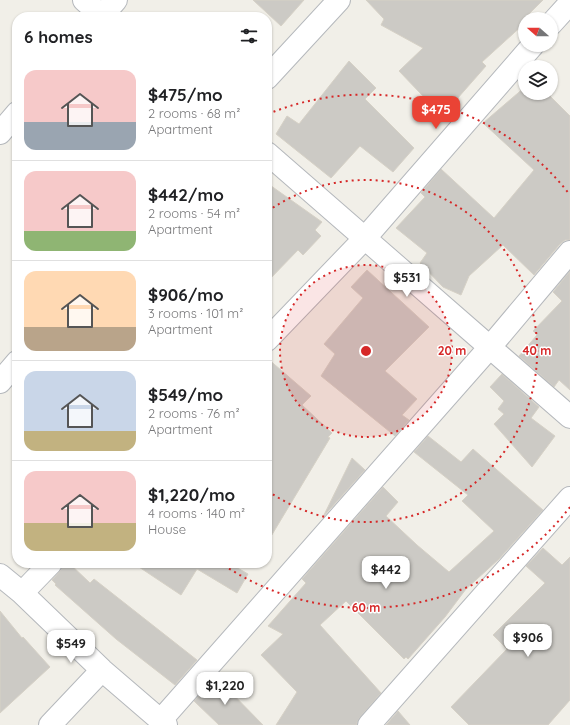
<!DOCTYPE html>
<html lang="en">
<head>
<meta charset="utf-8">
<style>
	body { margin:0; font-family:Quicksand,sans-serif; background:#f2f2f2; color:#202124; height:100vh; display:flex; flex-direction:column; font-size:15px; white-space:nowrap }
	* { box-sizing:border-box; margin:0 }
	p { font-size:13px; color:#757577 }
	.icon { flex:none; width:22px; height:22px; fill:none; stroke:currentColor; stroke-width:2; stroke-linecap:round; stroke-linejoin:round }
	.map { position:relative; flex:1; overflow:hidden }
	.sheet { position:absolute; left:12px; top:12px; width:260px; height:556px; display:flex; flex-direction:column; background:#fff; border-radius:16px; box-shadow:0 1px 3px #0004 }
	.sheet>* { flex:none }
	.needle { width:26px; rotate:291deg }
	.buttons { position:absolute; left:518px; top:12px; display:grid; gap:8px }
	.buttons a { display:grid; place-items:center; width:40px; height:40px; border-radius:50%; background:#fff; box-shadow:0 1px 3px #0004; font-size:20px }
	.price { position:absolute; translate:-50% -34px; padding:0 9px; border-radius:8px; background:#fff; color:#222; font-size:13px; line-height:26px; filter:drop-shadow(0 1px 2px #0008) }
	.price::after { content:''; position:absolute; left:50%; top:24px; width:12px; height:9px; margin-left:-6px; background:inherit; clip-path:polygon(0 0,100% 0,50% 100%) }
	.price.on { background:#ea4335; color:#fff }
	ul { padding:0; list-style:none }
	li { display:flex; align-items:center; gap:12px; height:100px; padding:0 12px }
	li+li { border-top:1px solid #e0e0e0 }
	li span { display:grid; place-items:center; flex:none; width:112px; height:80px; border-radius:12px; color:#555 }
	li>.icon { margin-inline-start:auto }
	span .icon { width:48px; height:48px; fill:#fffc; stroke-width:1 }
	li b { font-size:17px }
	h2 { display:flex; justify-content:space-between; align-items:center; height:48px; padding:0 12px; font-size:17px }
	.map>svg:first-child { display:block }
</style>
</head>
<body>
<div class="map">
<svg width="570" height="725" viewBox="0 0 570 725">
	<rect width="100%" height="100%" fill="#f1efe8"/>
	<!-- building -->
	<path fill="#cccac5" stroke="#d6d1c6" d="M253 0H304L281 26Z
		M366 0H543L525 18 526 19H525V23L482 62 486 66 442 116 399 71 423 48 381 25 384 19Z
		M349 61 376 88 365 99 414 148 393 172 360 146 331 178 276 134 287 116 299 124Z
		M525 87V93H547L570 116V240H565L560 244 534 275 503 245 469 276 461 295 443 287 420 263 427 253 396 228 425 197 421 193 441 169 494 218 534 170 483 123Z
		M267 183 322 222 315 230 321 236 303 255 298 250 267 282Z
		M367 270 429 327 385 371 417 399 402 415 409 420 395 436 321 376 335 354 324 344 363 298 351 287Z
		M570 271V390L559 380 554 387 519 356 537 335 533 331 562 301 553 292Z
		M267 358 311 396 302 405 332 433 328 437 330 438 267 543Z
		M502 374 539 407 531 418 555 436 532 467 494 424 504 414 498 409 504 401 490 387Z
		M428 436 461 462 473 449 543 510 499 559 466 589 445 617 408 659 406 657 404 659 346 601 320 625 381 693 360 717 357 722V725H276L297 692 261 655 283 634 268 626 306 583 302 579 383 487 398 502 386 516 417 545 449 572 494 531 462 501 468 495 414 452Z
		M352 458 365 470 323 517Z
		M543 548 562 565 570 557V700L548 725H469L451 707 507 649 493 635 545 583 526 566Z
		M63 563H69L90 583 94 579 197 660 175 685 116 639 55 585 56 584 52 580 60 571 63 566Z
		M133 563H229L248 574 237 593 197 569 181 595Z
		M0 611 22 638 23 637 50 667 0 713Z
		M216 677 263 725H219L194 701Z
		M398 711 410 725H386Z"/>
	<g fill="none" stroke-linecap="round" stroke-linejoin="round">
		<!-- minor casing -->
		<g stroke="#b5b8bc" stroke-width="24">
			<path id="minor" d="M84 0 103 17
				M101 17 116 0
				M551 24 570 3
				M267 78 339 0
				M0 133 17 113
				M267 153 570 417
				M267 340 365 238 533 45
				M0 382 17 362
				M0 575 22 593 102 670 166 725
				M22 593 51 563
				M161 720 490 347 570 252
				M50 725 102 670
				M369 725 570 498"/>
		</g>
		<!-- minor -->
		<use href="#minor" stroke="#fff" stroke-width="22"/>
	</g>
	<!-- distance rings -->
	<circle cx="366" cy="351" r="86" fill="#d62828" fill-opacity=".12"/>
	<g fill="none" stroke="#d62828" stroke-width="2" stroke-dasharray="2 4">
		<circle cx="366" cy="351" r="86"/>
		<path d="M268 211A171 171 0 1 1 268 491"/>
		<path d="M570 507A257 257 0 0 1 222 564M268 114A257 257 0 0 1 570 195"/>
	</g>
	<circle cx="366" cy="351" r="6" fill="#d62828" stroke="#fff" stroke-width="2"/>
	<g font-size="12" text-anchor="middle" font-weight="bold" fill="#d62828" stroke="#fff" stroke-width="3" stroke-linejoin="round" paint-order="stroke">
		<text x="452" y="355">20 m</text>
		<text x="537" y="355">40 m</text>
		<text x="366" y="612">60 m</text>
	</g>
</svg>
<div class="buttons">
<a><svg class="needle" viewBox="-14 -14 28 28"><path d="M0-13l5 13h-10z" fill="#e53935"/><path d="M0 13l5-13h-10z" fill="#757577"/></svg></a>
<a><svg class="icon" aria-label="layers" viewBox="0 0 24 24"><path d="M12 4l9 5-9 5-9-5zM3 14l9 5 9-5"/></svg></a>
</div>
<b class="price on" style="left:436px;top:130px">$475</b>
<b class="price" style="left:407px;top:298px">$531</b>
<b class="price" style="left:386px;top:590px">$442</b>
<b class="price" style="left:528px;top:658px">$906</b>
<b class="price" style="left:71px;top:664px">$549</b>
<b class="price" style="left:225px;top:706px">$1,220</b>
<section class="sheet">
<h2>6 homes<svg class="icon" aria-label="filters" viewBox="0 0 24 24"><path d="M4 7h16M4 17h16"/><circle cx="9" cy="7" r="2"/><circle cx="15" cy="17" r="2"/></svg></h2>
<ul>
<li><span style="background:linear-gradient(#f6c9c9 65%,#9aa5b1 0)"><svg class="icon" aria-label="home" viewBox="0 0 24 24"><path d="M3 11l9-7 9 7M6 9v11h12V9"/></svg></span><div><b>$475/mo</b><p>2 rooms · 68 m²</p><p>Apartment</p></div></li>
<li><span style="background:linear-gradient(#f6c9c9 75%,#8fb573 0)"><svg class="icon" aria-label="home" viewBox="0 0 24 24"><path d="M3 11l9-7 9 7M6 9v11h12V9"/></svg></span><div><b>$442/mo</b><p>2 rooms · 54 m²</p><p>Apartment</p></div></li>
<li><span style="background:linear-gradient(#ffd9b3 70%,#b9a48a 0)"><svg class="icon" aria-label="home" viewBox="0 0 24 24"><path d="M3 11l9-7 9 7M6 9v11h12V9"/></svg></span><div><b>$906/mo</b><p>3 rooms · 101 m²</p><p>Apartment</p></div></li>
<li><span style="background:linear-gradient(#c9d6e8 75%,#c2b280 0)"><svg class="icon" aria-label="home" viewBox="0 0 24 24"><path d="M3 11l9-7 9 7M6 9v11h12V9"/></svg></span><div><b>$549/mo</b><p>2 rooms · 76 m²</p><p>Apartment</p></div></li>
<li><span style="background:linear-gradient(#f6c9c9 65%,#c2b280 0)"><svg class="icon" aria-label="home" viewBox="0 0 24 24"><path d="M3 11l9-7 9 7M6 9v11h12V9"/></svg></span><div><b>$1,220/mo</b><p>4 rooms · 140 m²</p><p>House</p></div></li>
</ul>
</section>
</div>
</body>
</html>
